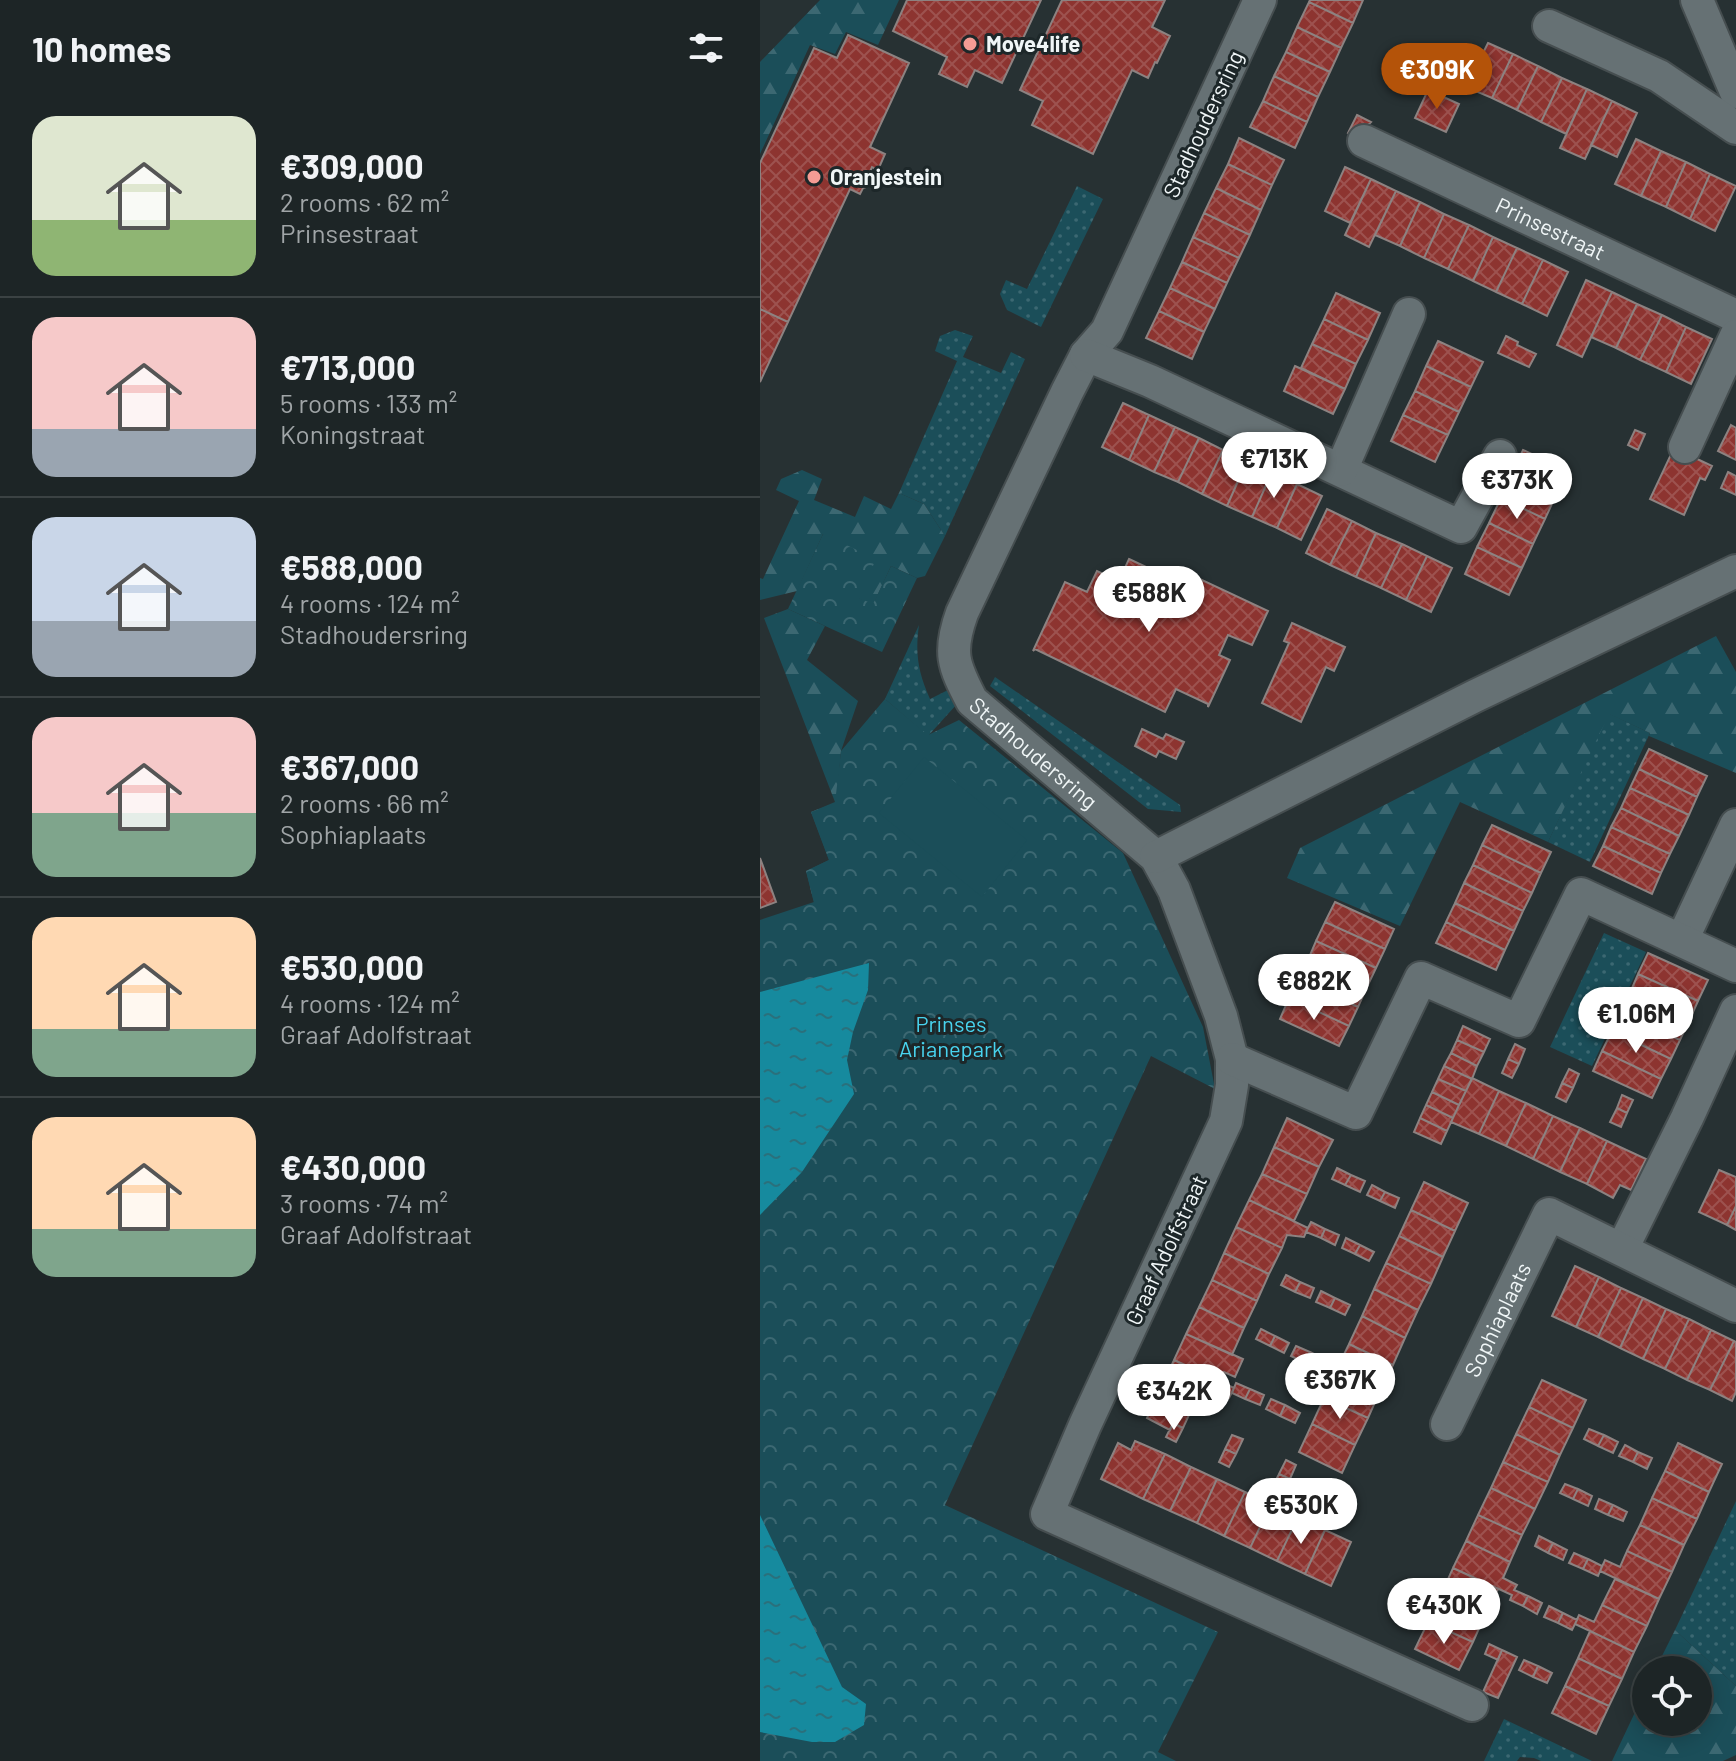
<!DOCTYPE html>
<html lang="en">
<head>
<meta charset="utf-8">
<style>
	body { margin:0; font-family:Barlow,sans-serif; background:#252d2e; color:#f1f3f6; height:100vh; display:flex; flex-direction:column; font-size:30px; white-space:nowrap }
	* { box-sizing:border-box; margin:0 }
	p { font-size:26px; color:#a0a5a7 }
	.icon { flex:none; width:44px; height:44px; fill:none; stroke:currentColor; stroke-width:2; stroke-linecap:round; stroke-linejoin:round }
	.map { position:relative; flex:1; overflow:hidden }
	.sheet { display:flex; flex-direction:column; background:#1d2526; width:760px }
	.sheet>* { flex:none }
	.controls { position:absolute; left:872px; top:1656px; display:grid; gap:16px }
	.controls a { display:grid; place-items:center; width:80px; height:80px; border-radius:50%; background:#1d2526; box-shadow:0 4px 20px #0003,0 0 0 2px #3b4243; font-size:40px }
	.price { position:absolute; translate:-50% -68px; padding:0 18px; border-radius:28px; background:#fff; color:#222; font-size:26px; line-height:52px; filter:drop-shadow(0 2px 4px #0008) }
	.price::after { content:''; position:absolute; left:50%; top:48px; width:24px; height:18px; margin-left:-12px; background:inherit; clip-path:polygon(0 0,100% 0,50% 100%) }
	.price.current { background:#b45309; color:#fff }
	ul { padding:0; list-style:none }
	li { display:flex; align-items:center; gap:24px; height:200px; padding:0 32px }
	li+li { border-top:2px solid #3b4243 }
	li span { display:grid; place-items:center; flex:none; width:224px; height:160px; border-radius:24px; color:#555 }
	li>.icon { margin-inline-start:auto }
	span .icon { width:96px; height:96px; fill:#fffc; stroke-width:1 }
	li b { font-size:34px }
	h2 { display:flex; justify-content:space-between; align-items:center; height:96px; padding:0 32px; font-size:34px }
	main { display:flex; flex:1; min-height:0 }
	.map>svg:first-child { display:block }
</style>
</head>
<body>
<main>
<section class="sheet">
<h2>10 homes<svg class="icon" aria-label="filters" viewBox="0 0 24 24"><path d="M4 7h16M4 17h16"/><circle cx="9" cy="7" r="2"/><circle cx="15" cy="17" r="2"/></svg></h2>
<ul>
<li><span style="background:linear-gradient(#dfe7d0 65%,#8fb573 0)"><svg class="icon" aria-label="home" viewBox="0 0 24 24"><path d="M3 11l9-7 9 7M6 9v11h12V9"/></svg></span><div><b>€309,000</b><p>2 rooms · 62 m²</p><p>Prinsestraat</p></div></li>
<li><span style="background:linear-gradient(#f6c9c9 70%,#9aa5b1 0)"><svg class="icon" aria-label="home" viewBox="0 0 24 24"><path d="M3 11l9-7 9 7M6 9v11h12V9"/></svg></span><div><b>€713,000</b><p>5 rooms · 133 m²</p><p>Koningstraat</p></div></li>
<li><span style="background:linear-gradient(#c9d6e8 65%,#9aa5b1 0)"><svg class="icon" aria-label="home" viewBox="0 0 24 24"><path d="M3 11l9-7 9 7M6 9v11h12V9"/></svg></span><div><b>€588,000</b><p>4 rooms · 124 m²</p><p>Stadhoudersring</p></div></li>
<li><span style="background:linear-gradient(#f6c9c9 60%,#7fa58c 0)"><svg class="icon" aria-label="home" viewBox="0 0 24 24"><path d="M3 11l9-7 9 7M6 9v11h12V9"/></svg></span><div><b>€367,000</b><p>2 rooms · 66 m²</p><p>Sophiaplaats</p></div></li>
<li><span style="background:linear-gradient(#ffd9b3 70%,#7fa58c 0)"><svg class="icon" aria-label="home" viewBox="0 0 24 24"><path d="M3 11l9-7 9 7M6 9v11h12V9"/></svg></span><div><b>€530,000</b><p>4 rooms · 124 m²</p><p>Graaf Adolfstraat</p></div></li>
<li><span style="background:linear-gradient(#ffd9b3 70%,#7fa58c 0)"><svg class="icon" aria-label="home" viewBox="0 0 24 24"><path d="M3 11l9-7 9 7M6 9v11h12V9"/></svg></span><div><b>€430,000</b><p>3 rooms · 74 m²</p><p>Graaf Adolfstraat</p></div></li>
</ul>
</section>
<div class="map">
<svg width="976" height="1761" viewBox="0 0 976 1761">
	<defs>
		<pattern id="grass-dots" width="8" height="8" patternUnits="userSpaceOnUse" patternTransform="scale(2)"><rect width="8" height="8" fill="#1b4e59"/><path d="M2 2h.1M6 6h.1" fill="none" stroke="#3c6872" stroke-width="1.8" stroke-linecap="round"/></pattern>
		<pattern id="forest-firs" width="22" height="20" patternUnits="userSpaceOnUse" patternTransform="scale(2)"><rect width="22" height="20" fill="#1b4e59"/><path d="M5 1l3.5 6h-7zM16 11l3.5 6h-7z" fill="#3c6872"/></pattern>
		<pattern id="park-crowns" width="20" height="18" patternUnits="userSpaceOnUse" patternTransform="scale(2)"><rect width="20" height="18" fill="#1b4e59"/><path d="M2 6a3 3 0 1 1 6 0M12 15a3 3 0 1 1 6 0" fill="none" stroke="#3c6872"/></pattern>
		<pattern id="water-ripples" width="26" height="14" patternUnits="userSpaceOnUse" patternTransform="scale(2)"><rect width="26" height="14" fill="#168a9e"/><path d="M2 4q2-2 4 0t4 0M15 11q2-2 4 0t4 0" fill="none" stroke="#2a707c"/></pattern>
		<pattern id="building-cross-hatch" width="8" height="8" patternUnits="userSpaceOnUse" patternTransform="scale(2)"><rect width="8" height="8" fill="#8d3430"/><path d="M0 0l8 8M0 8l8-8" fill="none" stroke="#9d524f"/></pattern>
	</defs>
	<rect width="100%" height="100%" fill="#273133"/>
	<!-- grass -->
	<path fill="url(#grass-dots)" d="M317 186 343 199 281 327 247 310 240 294 246 280 267 289Z
		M195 330 213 336 203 357 241 373 251 352 265 359 185 536 164 504 139 493 197 361 175 351 180 336Z
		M159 625C155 654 158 672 170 699L188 690 197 704 168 736 125 699Z
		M235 677 420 805 421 812 388 809 230 686Z
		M848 713 890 733 830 862 788 842Z
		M844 933 886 952 832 1066 790 1047Z
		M976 1501V1686L915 1630Z
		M744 1719 832 1761H781L774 1758 760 1757 757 1761H724Z"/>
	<!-- forest -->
	<path fill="url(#forest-firs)" d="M60 0H139L118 45 86 32 75 54 50 45 0 154V62Z
		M42 470 62 479 54 500 95 517 104 496 131 509 139 493 164 504 185 536 165 576 157 578 131 566 113 605 98 598 63 534 37 591 0 600V578L3 579 39 501 16 490 21 479Z
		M28 609 65 626 47 660 98 701 81 751 64 943 46 871 69 860 51 812 75 802 4 618Z
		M956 636 976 672V773L889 736 890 733 849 714 788 842 700 802 640 926 527 878 540 848Z
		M915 1630 976 1686V1755L963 1761H852L886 1689V1722H938V1670H895Z"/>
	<!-- park -->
	<path fill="url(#park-crowns)" d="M63 534 116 559 99 598 113 604 131 566 157 578 122 652 28 609Z
		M125 699 168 735 199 720 363 853 443 1027 455 1089 391 1056 185 1505 458 1632 398 1752 416 1761H0V920L54 902 46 871 69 860 51 812 75 803 81 751Z"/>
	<!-- pitch -->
	<path fill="#1b4e59" d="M164 757 267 840 222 897 119 813Z"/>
	<!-- water -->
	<path fill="url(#water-ripples)" d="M109 963 108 990 93 1032 87 1060 94 1094 42 1172 0 1215V992Z
		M0 1515 82 1687 106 1704 104 1725 75 1742H52L0 1732Z"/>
	<!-- building -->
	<path fill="url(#building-cross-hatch)" stroke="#8d8281" stroke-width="2" d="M147 0H281L242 83 215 70 207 87 179 74 187 57 133 31Z
		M302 0H405L392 27 410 36 397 63 395 62 388 78 372 70 333 154 272 125 283 101 260 90Z
		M550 0H603L593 23 549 2Z
		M549 2 593 23 581 48 537 27Z
		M537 27 581 48 570 72 526 52Z
		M88 35 149 63 110 147 125 154 118 170 112 167 108 176 109 186 103 188 100 194 90 189 28 322 0 309V163L54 48 77 58Z
		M728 43 753 54 732 98 706 87Z
		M526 52 570 72 558 97 514 76Z
		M753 54 778 66 757 110 732 98Z
		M778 66 802 78 781 122 757 110Z
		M514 76 558 97 547 122 503 101Z
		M802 78 827 89 806 134 781 122Z
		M827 89 852 101 825 159 800 148Z
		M668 90 699 104 686 132 655 118Z
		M503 101 547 122 535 148 490 127Z
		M852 101 877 113 857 157 831 145Z
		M597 115 611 122 596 137 588 133Z
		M479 138 524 160 512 185 468 164Z
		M876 139 901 151 881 196 855 184Z
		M901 151 926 162 906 207 881 196Z
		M926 162 950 174 930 219 906 207Z
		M468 164 512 185 501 210 456 188Z
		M585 167 611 179 590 223 565 211Z
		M950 174 976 186 955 231 930 219Z
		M611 179 636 191 609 247 585 235Z
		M456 188 501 210 490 235 444 213Z
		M636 191 660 202 640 246 615 235Z
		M660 202 684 214 664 258 640 246Z
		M444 213 490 235 479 258 433 237Z
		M684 214 709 225 688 269 664 258Z
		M709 225 733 237 713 281 688 269Z
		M433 237 479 258 467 283 422 262Z
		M733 237 757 248 736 292 713 281Z
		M757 248 783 260 762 304 736 292Z
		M783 260 808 272 787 316 762 304Z
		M422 262 467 283 455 309 410 288Z
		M826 280 852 292 822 357 797 345Z
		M410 288 455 309 444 332 399 311Z
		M852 292 877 304 856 348 831 337Z
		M576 293 620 313 608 340 564 319Z
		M877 304 902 315 880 360 856 348Z
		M0 309 28 322 0 382Z
		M399 311 444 332 432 359 386 338Z
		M902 315 926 327 906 372 880 360Z
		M564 319 608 340 596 364 552 344Z
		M926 327 952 339 931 384 906 372Z
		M746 336 758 342 757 345 776 354 769 367 738 353Z
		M678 341 723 362 711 387 666 366Z
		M552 344 596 364 585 389 541 368Z
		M535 366 585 389 573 414 524 391Z
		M666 366 711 387 699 412 655 391Z
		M655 391 699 412 688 435 643 415Z
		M363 403 389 415 369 460 342 447Z
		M389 415 415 427 394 472 369 460Z
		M643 415 688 435 675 462 631 441Z
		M971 425 976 428V460L958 451Z
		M415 427 439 438 418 482 394 472Z
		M875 430 885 434 878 450 868 445Z
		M439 438 463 450 442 494 418 482Z
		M914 448 952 466 945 480 940 478 924 515 890 499Z
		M463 450 487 461 467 506 442 494Z
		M763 450 808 471 796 495 752 473Z
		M487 461 512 472 492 517 467 506Z
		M512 472 537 484 517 528 492 517Z
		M968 472 976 476V495L961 488Z
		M752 473 796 495 785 519 741 498Z
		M537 484 562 496 541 540 517 528Z
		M741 498 785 519 773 544 729 523Z
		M567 509 592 521 570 565 546 553Z
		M592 521 616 533 596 577 570 565Z
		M729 523 773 544 762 568 717 547Z
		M616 533 642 544 621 588 596 577Z
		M642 544 667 556 646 600 621 588Z
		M717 547 762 568 749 595 705 574Z
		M667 556 692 568 671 612 646 600Z
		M369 559 435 590 440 579 508 611 492 645 468 635 459 655 470 660 448 707V704L416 689 405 712 275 649 273 651 305 582 327 592 337 571 359 581Z
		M532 623 585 647 574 671 566 667 541 722 502 703 529 643 524 641Z
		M382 729 403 739 406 734 424 742 416 759 399 751 396 757 375 746Z
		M889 749 947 776 937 797 879 769Z
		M879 769 937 797 929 815 870 788Z
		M870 788 929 815 919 836 861 808Z
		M861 808 919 836 910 854 851 827Z
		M732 825 791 852 781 873 722 845Z
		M851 827 910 854 901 873 843 846Z
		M722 845 781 873 772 893 713 865Z
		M843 846 901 873 892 894 833 866Z
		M0 858 16 902 0 908Z
		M713 865 772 893 763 911 704 883Z
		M704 883 763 911 754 931 695 903Z
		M575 902 634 929 625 949 565 922Z
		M695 903 754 931 745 950 686 922Z
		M565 922 625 949 616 968 556 941Z
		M686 922 745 950 736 970 676 943Z
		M556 941 616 968 607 987 548 960Z
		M888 953 948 980 938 1001 878 974Z
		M548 960 607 987 598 1007 538 979Z
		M878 974 938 1001 929 1021 870 993Z
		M538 979 598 1007 589 1026 529 998Z
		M870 993 929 1021 920 1040 860 1013Z
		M529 998 589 1026 579 1046 520 1019Z
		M860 1013 920 1040 911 1059 852 1031Z
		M703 1026 730 1039 724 1052 697 1040Z
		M852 1031 911 1059 901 1079 842 1051Z
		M697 1040 724 1052 717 1066 691 1053Z
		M755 1044 765 1049 759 1064 748 1059Z
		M842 1051 901 1079 892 1098 833 1071Z
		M691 1053 717 1066 712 1079 684 1066Z
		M748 1059 759 1064 752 1078 742 1073Z
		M684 1066 712 1079 706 1091 678 1079Z
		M809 1069 819 1074 813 1088 802 1083Z
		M712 1078 739 1091 719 1134 691 1122Z
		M678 1079 706 1091 699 1105 672 1092Z
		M802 1083 813 1088 806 1102 796 1097Z
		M739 1091 766 1103 746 1146 719 1134Z
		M672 1092 699 1105 693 1118 666 1105Z
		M862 1095 873 1100 867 1113 857 1108Z
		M766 1103 793 1116 773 1159 746 1146Z
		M666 1105 693 1118 687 1131 660 1118Z
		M857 1108 867 1113 861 1127 850 1122Z
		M793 1116 820 1128 800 1172 773 1159Z
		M527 1118 573 1140 559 1167 514 1147Z
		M660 1118 687 1131 681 1144 654 1132Z
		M820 1128 847 1141 827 1184 800 1172Z
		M847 1141 886 1159 871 1190 860 1185 853 1198 827 1184Z
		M514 1147 559 1167 547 1194 502 1174Z
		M577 1168 591 1175 585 1185 572 1179Z
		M959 1170 976 1177V1206L967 1225 939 1212Z
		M502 1174 547 1194 534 1221 489 1200Z
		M591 1175 605 1181 600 1192 585 1185Z
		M664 1182 708 1203 695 1231 651 1210Z
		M612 1185 625 1192 620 1201 607 1195Z
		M625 1192 639 1198 635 1208 620 1201Z
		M489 1200 548 1228 544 1237 527 1235 522 1248 476 1227Z
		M976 1206V1230L967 1225Z
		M651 1210 695 1231 683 1257 639 1236Z
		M551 1222 565 1229 561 1238 546 1232Z
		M476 1227 522 1248 509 1274 464 1253Z
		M565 1229 579 1235 575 1245 561 1238Z
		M639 1236 683 1257 671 1284 626 1263Z
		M586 1238 600 1245 595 1254 582 1248Z
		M600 1245 614 1252 609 1261 595 1254Z
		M464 1253 509 1274 497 1301 452 1280Z
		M626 1263 671 1284 658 1310 614 1289Z
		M815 1266 839 1277 816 1327 792 1316Z
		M526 1275 540 1282 535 1292 521 1285Z
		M839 1277 861 1288 838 1337 816 1327Z
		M452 1280 497 1301 484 1328 439 1307Z
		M540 1282 554 1288 550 1298 535 1292Z
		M861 1288 883 1298 860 1348 838 1337Z
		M614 1289 658 1310 645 1338 602 1316Z
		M561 1291 575 1298 570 1308 556 1302Z
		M575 1298 590 1305 585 1315 570 1308Z
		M883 1298 906 1309 883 1359 860 1348Z
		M439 1307 484 1328 472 1355 426 1334Z
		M906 1309 929 1319 905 1369 883 1359Z
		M602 1316 645 1338 633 1365 589 1344Z
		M929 1319 951 1330 927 1380 905 1369Z
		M501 1329 515 1336 510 1346 496 1339Z
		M951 1330 974 1341 950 1390 927 1380Z
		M426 1334 483 1359 475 1377 464 1372 460 1381 414 1360Z
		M515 1336 529 1343 524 1353 510 1346Z
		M974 1341 976 1342V1392L972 1401 950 1390Z
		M589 1344 633 1365 620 1391 576 1371Z
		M536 1346 550 1352 545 1363 531 1356Z
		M550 1352 564 1359 560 1369 545 1363Z
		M414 1360 474 1388 469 1398 454 1393 446 1409 401 1388Z
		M576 1371 620 1391 608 1418 564 1398Z
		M782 1380 826 1400 813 1428 769 1407Z
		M476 1383 490 1389 485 1399 472 1393Z
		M490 1389 504 1395 500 1405 485 1399Z
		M396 1398 429 1415 423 1428 413 1423 410 1430 387 1418Z
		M564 1398 608 1418 595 1445 552 1424Z
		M511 1399 525 1405 520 1416 506 1409Z
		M525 1405 540 1413 535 1423 520 1416Z
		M769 1407 813 1428 800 1455 756 1434Z
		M413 1423 423 1428 416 1442 406 1437Z
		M552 1424 595 1445 582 1473 539 1452Z
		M829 1429 844 1435 838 1446 824 1439Z
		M756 1434 800 1455 788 1482 743 1462Z
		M472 1435 483 1439 476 1454 465 1449Z
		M844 1435 858 1442 853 1453 838 1446Z
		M375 1441 405 1454 383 1499 341 1479 358 1443 371 1450Z
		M918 1443 962 1464 949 1492 905 1471Z
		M865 1445 878 1452 873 1462 859 1456Z
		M465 1449 476 1454 469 1467 459 1462Z
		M878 1452 892 1458 887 1469 873 1462Z
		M405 1454 431 1467 410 1511 383 1499Z
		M526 1460 536 1465 530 1479 519 1474Z
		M743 1462 788 1482 775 1509 731 1488Z
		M431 1467 457 1479 437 1523 410 1511Z
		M905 1471 949 1492 937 1519 892 1498Z
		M519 1474 530 1479 523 1493 512 1488Z
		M457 1479 485 1492 464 1536 437 1523Z
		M805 1484 818 1489 813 1499 800 1493Z
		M580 1485 591 1490 584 1504 573 1500Z
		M731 1488 775 1509 762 1535 718 1515Z
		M818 1489 832 1496 828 1506 813 1499Z
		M485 1492 511 1504 490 1548 464 1536Z
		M892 1498 937 1519 924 1545 880 1525Z
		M839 1499 853 1505 848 1515 835 1509Z
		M573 1500 584 1504 577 1518 566 1513Z
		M511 1504 538 1517 517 1561 490 1548Z
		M853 1505 867 1512 863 1521 848 1515Z
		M718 1515 762 1535 750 1562 706 1541Z
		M538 1517 565 1530 545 1574 517 1561Z
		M880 1525 924 1545 912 1572 867 1551Z
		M565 1530 591 1542 571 1586 545 1574Z
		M779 1536 793 1543 788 1553 775 1546Z
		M706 1541 750 1562 743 1578 757 1585 754 1590 768 1596 763 1606 750 1600 752 1595 693 1568Z
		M793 1543 807 1550 803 1560 788 1553Z
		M867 1551 912 1572 899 1599 840 1571 845 1560 860 1567Z
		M814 1553 828 1559 823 1569 809 1563Z
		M828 1559 842 1566 838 1576 823 1569Z
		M693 1568 738 1589 725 1615 681 1595Z
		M855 1579 899 1599 887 1626 842 1605Z
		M681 1595 725 1615 713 1642 668 1622Z
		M768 1596 782 1603 777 1614 763 1606Z
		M842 1605 887 1626 874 1652 815 1624 819 1615 834 1622Z
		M789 1606 803 1613 798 1623 784 1617Z
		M803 1613 817 1620 812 1630 798 1623Z
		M668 1622 713 1642 699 1670 655 1649Z
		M830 1631 874 1652 862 1679 818 1658Z
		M729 1644 742 1650 738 1660 725 1654Z
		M742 1650 757 1657 738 1698 723 1692Z
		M818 1658 862 1679 849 1706 805 1686Z
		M764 1660 778 1666 773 1677 759 1670Z
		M778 1666 792 1673 787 1683 773 1677Z
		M805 1686 849 1706 836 1734 792 1713Z"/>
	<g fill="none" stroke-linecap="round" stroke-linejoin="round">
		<!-- minor casing -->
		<g stroke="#464e50" stroke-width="36">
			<g id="minor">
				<path id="s1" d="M500 0 347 331 326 355 307 392 202 613C188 652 193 665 212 701L396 857 414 890 461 1016 472 1059V1085L466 1121 325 1425 287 1514 712 1705"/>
				<path d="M937 0 976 92"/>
				<path d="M789 26 899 76 976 128"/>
				<path id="s2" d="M604 141 976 316"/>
				<path d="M326 355 390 381 701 527 740 456"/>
				<path d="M925 447 976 336"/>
				<path d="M581 470 649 314"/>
				<path d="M396 857 715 696 976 571"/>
				<path d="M922 940 976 825"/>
				<path d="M472 1059 596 1113 661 978 759 1021 821 894 976 966"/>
				<path d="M862 1249 927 1118 976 1011"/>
				<path id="s3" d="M687 1424 789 1214 976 1306"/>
			</g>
		</g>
		<!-- minor -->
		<use href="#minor" stroke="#667174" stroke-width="32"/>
	</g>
	<!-- markers -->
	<g fill="#f59c94" stroke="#1d2729" stroke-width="3">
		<circle cx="210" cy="44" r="8"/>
		<circle cx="54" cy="177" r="8"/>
	</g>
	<g text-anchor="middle" stroke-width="6" stroke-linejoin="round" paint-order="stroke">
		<!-- poi labels -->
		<g font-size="22" font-weight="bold" fill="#f0f6f7" stroke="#1d2729" text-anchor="start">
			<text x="226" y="52">Move4life</text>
			<text x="70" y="185">Oranjestein</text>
		</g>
		<!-- street labels -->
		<g font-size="22" fill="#f0f6f7" stroke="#1d2729">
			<text transform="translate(443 124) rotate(-65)" y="8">Stadhoudersring</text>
			<text dy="8" stroke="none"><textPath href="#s2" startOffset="206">Prinsestraat</textPath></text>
			<text dy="8" stroke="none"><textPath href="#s1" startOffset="856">Stadhoudersring</textPath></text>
			<text transform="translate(406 1250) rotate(-65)" y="8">Graaf Adolfstraat</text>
			<text dy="8" stroke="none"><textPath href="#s3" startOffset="116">Sophiaplaats</textPath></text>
		</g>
		<!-- park labels -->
		<g font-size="22" fill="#48d3ee" stroke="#1d2729">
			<text x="191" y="1032">Prinses<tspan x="191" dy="25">Arianepark</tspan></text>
		</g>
	</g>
</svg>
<div class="controls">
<a><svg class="icon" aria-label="locate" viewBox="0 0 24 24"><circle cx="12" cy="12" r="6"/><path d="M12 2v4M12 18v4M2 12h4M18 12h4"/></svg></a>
</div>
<b class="price current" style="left:677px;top:111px">€309K</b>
<b class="price" style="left:514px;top:500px">€713K</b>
<b class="price" style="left:757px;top:521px">€373K</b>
<b class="price" style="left:389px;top:634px">€588K</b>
<b class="price" style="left:554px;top:1022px">€882K</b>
<b class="price" style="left:876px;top:1055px">€1.06M</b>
<b class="price" style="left:580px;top:1421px">€367K</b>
<b class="price" style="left:414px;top:1432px">€342K</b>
<b class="price" style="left:541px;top:1546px">€530K</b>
<b class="price" style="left:684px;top:1646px">€430K</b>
</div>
</main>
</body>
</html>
